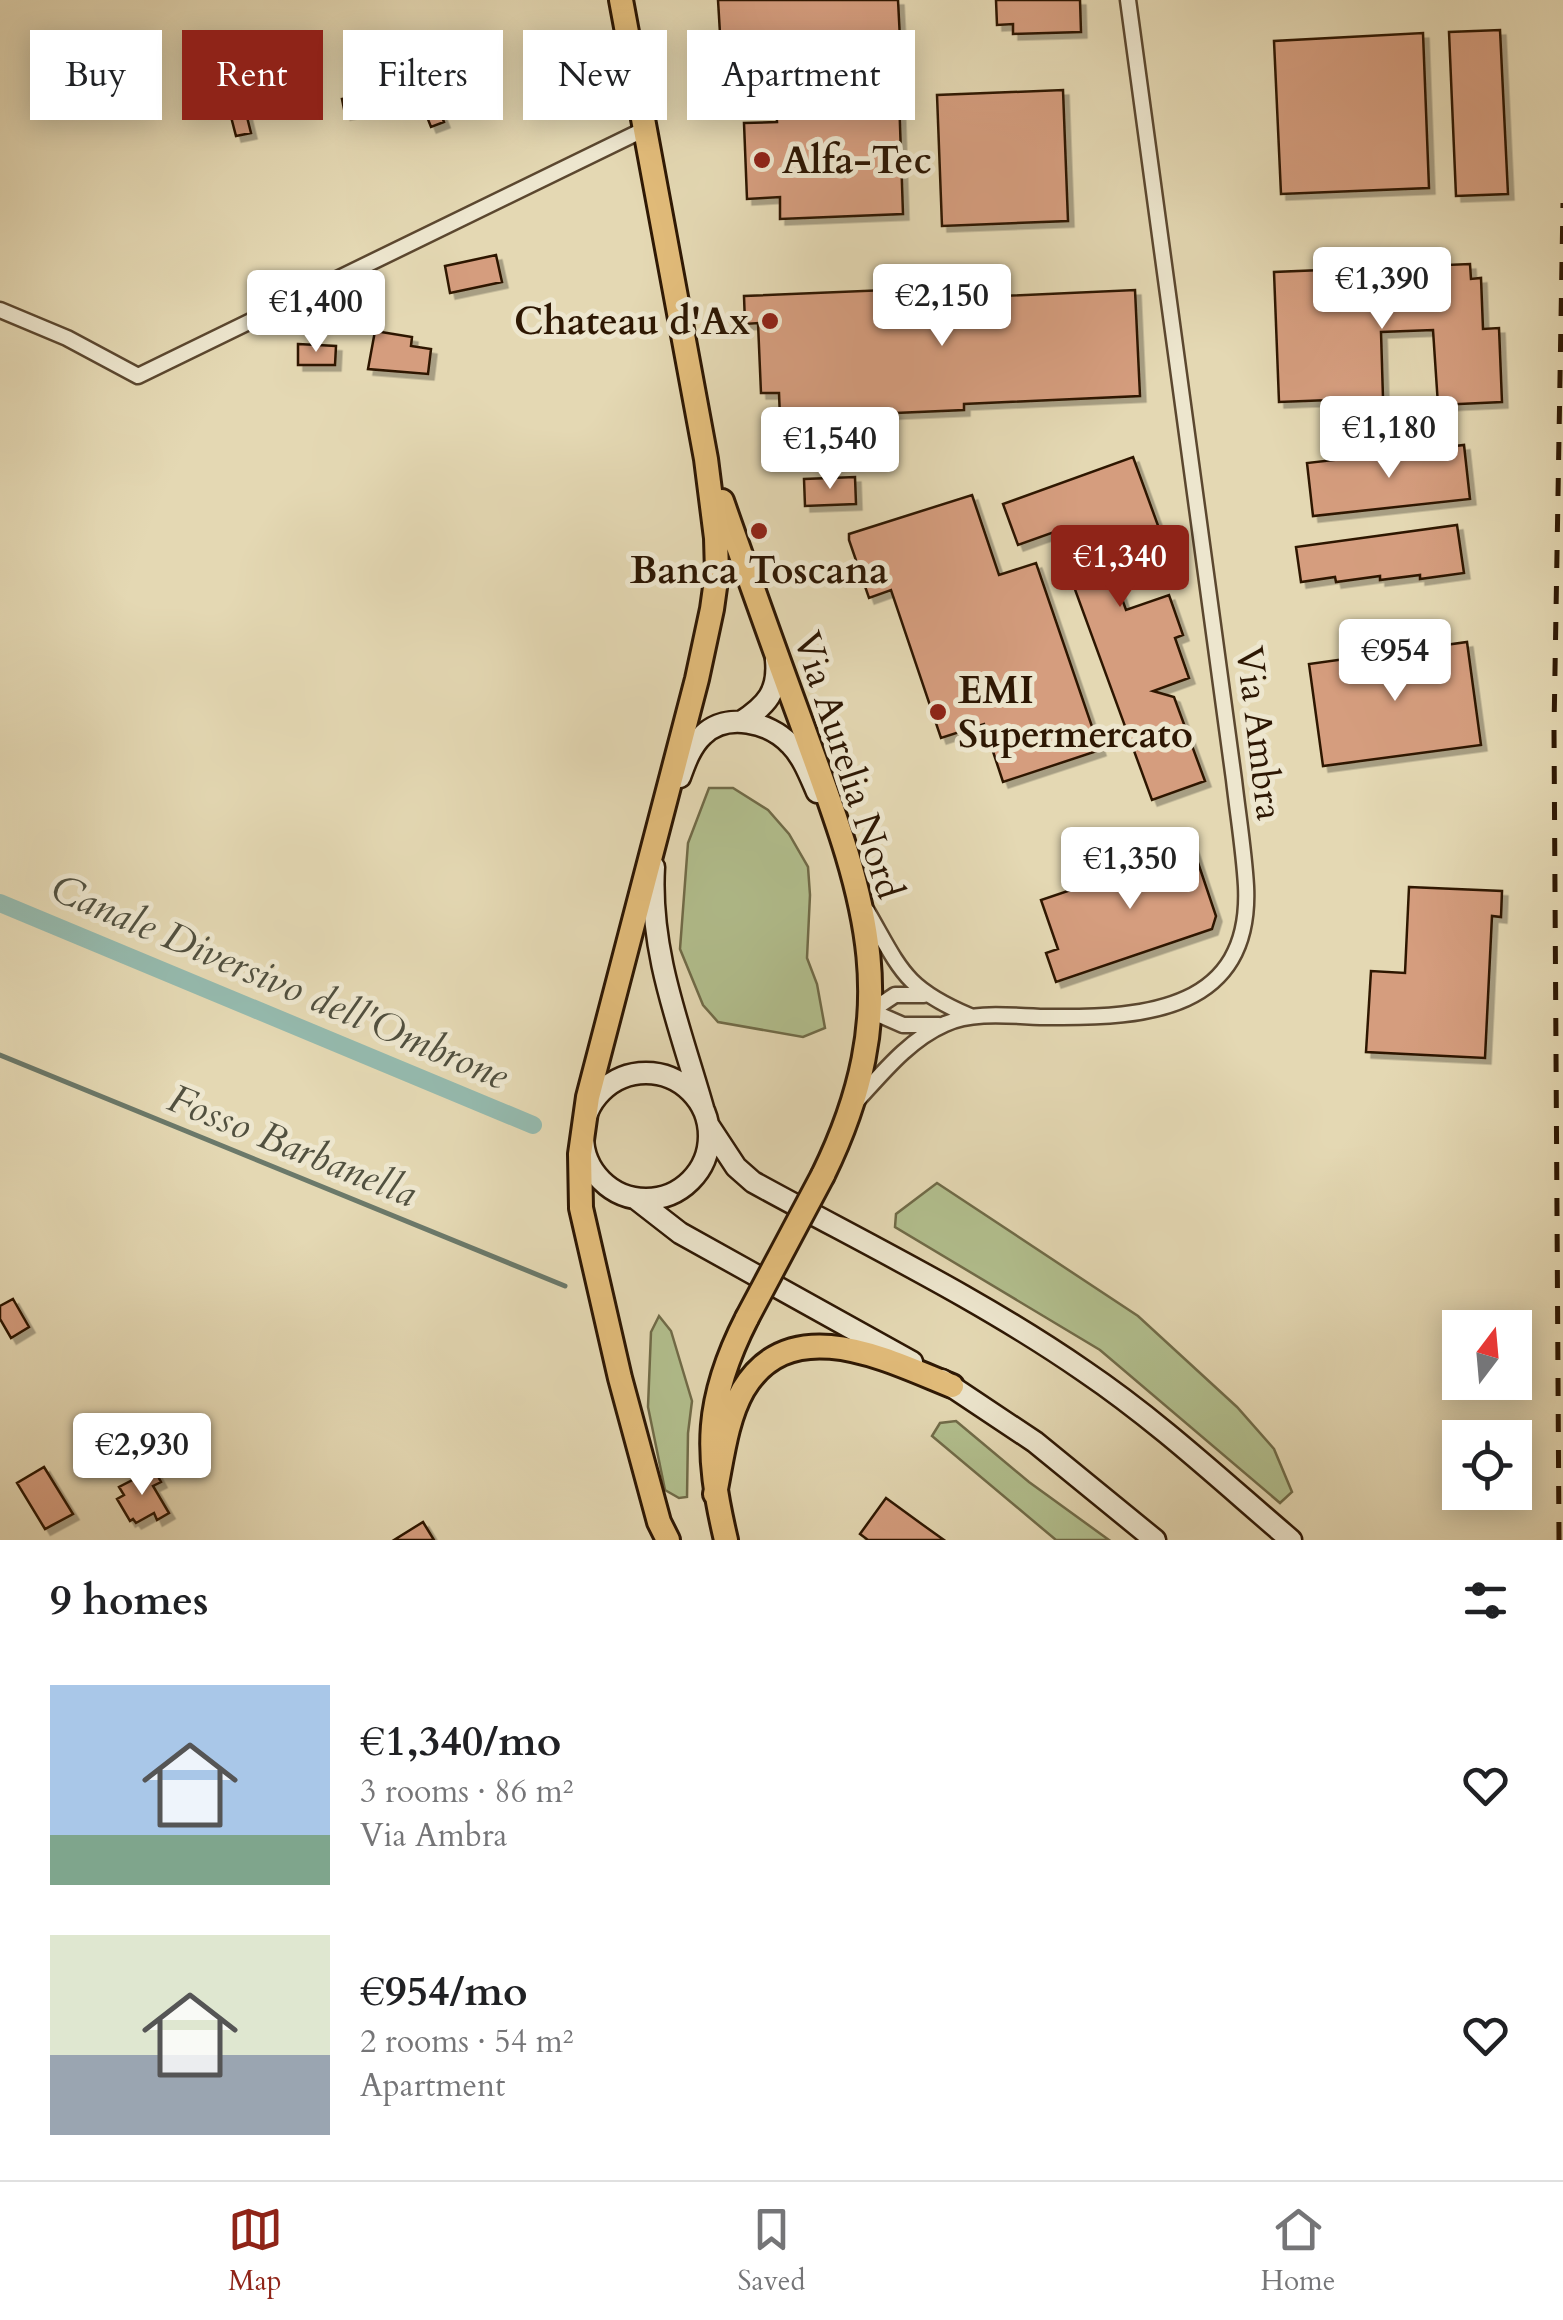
<!DOCTYPE html>
<html lang="en">
<head>
<meta charset="utf-8">
<style>
	body { margin:0; font-family:Cardo,serif; background:#f2f2f2; color:#202124; height:100vh; display:flex; flex-direction:column; font-size:38px; white-space:nowrap }
	* { box-sizing:border-box; margin:0 }
	p { font-size:32px; color:#757577 }
	.icon { flex:none; width:55px; height:55px; fill:none; stroke:currentColor; stroke-width:2; stroke-linecap:round; stroke-linejoin:round }
	.map { position:relative; height:1540px; overflow:hidden }
	.panel { display:flex; flex-direction:column; background:#fff; flex:1 }
	.panel>* { flex:none }
	.top-card { position:absolute; left:30px; top:30px; width:1000px; height:90px; display:flex; gap:20px }
	.needle { width:65px; rotate:16deg }
	.controls { position:absolute; left:1442px; top:1310px; display:grid; gap:20px }
	.controls a { display:grid; place-items:center; width:90px; height:90px; border-radius:0px; background:#fff; box-shadow:0 5px 25px #0003; font-size:50px }
	.price { position:absolute; translate:-50% -85px; padding:0 22px; border-radius:10px; background:#fff; color:#222; font-size:32px; line-height:65px; filter:drop-shadow(0 2px 5px #0008) }
	.price::after { content:''; position:absolute; left:50%; top:60px; width:30px; height:22px; margin-left:-15px; background:inherit; clip-path:polygon(0 0,100% 0,50% 100%) }
	.price.current { background:#8f2418; color:#fff }
	ul { padding:0; list-style:none }
	li { display:flex; align-items:center; gap:30px; height:250px; padding:0 50px }
	li span { display:grid; place-items:center; flex:none; width:280px; height:200px; border-radius:0px; color:#555 }
	li>.icon { margin-inline-start:auto }
	span .icon { width:120px; height:120px; fill:#fffc; stroke-width:1 }
	li b { font-size:42px }
	h2 { display:flex; justify-content:space-between; align-items:center; height:120px; padding:0 50px; font-size:42px }
	.tag { padding:0 35px; border-radius:0px; background:#fff; box-shadow:0 5px 25px #0003; font-size:35px; line-height:90px }
	.tag.current { background:#8f2418; color:#fff }
	.tabs { display:flex; justify-content:space-around; align-items:center; height:140px; border-top:2px solid #e0e0e0; background:#fff; font-size:28px; color:#757577 }
	.tabs a { display:grid; justify-items:center; gap:5px }
	.tabs .current { color:#8f2418 }
	.map>svg:first-child { display:block }
</style>
</head>
<body>
<div class="map">
<svg width="1563" height="1540" viewBox="0 0 1563 1540">
	<defs>
		<filter id="shadow"><feDropShadow dx="5.5" dy="5.5" stdDeviation="0" flood-color="#0004"/></filter>
	</defs>
	<rect width="100%" height="100%" fill="#e4d8b3"/>
	<filter id="stains"><feTurbulence type="fractalNoise" baseFrequency=".002" numOctaves="4"/><feColorMatrix values="0 0 0 0 .2 0 0 0 0 .09 0 0 0 0 .02 0 0 0 .5 -.17"/></filter>
	<radialGradient id="worn" r=".72"><stop offset=".6" stop-color="#630" stop-opacity="0"/><stop offset="1" stop-color="#630" stop-opacity=".3"/></radialGradient>
	<!-- green -->
	<path fill="#b2bf8e" stroke="#706b48" stroke-width="2.5" d="M709 788H733L768 810 789 834 808 867 810 895 807 958 817 984 825 1028 803 1037 718 1022 703 1005 680 949 688 843Z
		M937 1183 1138 1316 1237 1407 1274 1449 1292 1492 1280 1503 1100 1350 895 1227 896 1214Z
		M659 1316 671 1331 692 1401 688 1433 687 1497 679 1498 665 1490 648 1407 651 1332Z
		M956 1421 1029 1482 1109 1540H1056L932 1436 940 1423Z"/>
	<g fill="none" stroke-linecap="round" stroke-linejoin="round">
		<!-- stream -->
		<path stroke="#6b796a" stroke-width="5" d="M0 1055 565 1286"/>
		<!-- canal -->
		<path stroke="#95baae" stroke-width="18" d="M0 903 533 1125"/>
	</g>
	<!-- building -->
	<path fill="#d59d7e" stroke="#2d1703" stroke-width="2.5" filter="url(#shadow)" d="M718 0H898L900 39 721 50Z
		M996 0H1080L1081 32 1013 34V24L997 25Z
		M1500 30 1508 194 1456 196 1449 32Z
		M1423 33 1429 188 1281 194 1274 41Z
		M1063 90 1068 221 942 226 937 95Z
		M372 93 375 108 345 114 342 99Z
		M433 94 444 122 431 127 420 99Z
		M899 96 903 214 780 219V197L747 199 744 123 777 122 776 101Z
		M245 109 251 133 236 136 230 113Z
		M496 255 502 282 450 293 445 266Z
		M1470 264 1471 279 1481 278 1483 329 1499 328 1502 402 1438 405 1433 330 1381 332 1383 398 1279 402 1274 272Z
		M959 287V298L1135 290 1140 396 964 404V410L780 418 779 393H761L758 323 745 324 744 296Z
		M375 331 412 337 411 346 431 349 428 374 368 369Z
		M298 344 336 346 335 365H298Z
		M1464 445 1470 499 1313 516 1307 463Z
		M1133 457 1164 542 1109 562 1126 610 1169 595 1183 635 1175 638 1189 678 1153 691 1174 697 1205 781 1152 800 1054 532 1018 545 1003 504Z
		M855 477 856 504 805 506 804 479Z
		M972 495 999 575 1036 563 1100 750 1003 782 984 724 941 738 891 590 869 598 849 540V534Z
		M1457 525 1464 573 1420 579V575L1380 580V576L1336 582 1335 577 1301 582 1296 547Z
		M1467 642 1481 745 1323 766 1309 664Z
		M1189 836 1216 916 1212 929 1056 982 1046 953 1058 949 1041 900 1151 863 1146 850Z
		M1409 887 1502 891 1501 917 1492 916 1485 1058 1366 1052 1371 971 1405 973Z
		M13 1299 29 1327 11 1338 0 1319V1306Z
		M44 1467 73 1514 45 1529 17 1483Z
		M154 1469 161 1482 153 1486 169 1513 157 1520 154 1513 136 1523 133 1519 130 1521 117 1499 124 1495 119 1487Z
		M886 1498 923 1525 944 1540H868L860 1534Z
		M423 1522 434 1540H394Z"/>
	<g fill="none" stroke-linecap="round" stroke-linejoin="round">
		<!-- street casing -->
		<g stroke="#5b472f" stroke-width="19">
			<path id="street" d="M0 310 67 338 138 376 645 129
				M867 911C901 970 904 988 970 1016
				M924 995H895L871 1011 903 1025H939
				M854 1104C880 1076 908 1040 945 1024 976 1010 1017 1017 1051 1017 1146 1018 1252 1010 1246 886 1244 851 1238 815 1234 780L1128 0"/>
		</g>
		<!-- secondary casing -->
		<g stroke="#2d1703" stroke-width="25">
			<path id="secondary" d="M741 722C767 705 779 691 776 660
				M680 777C685 763 691 746 703 735 727 712 769 722 790 744 803 757 810 776 817 792
				M654 867C649 952 680 1027 703 1108
				M583 1136a63 63 0 1 1 126 0a63 63 0 1 1-126 0Z
				M709 1126 736 1167 753 1182C864 1243 980 1299 1084 1371 1158 1421 1223 1482 1291 1540
				M635 1198 680 1233 912 1362
				M942 1380 1035 1442 1155 1540"/>
		</g>
		<!-- primary casing -->
		<g stroke="#2d1703" stroke-width="28">
			<path id="primary" d="M621 0 706 459 716 538 717 573 712 609 697 679 588 1097 580 1154 581 1208 620 1378 659 1522 668 1540
				M722 501C749 578 776 654 804 730 865 898 907 1003 823 1175
				M715 1494C722 1460 726 1420 743 1390 791 1309 889 1361 952 1386
				M726 1540C705 1451 705 1400 747 1318"/>
		</g>
		<!-- street -->
		<use href="#street" stroke="#ede6ce" stroke-width="14"/>
		<!-- secondary -->
		<use href="#secondary" stroke="#ede6ce" stroke-width="20"/>
		<!-- primary -->
		<use href="#primary" stroke="#e2bc7a" stroke-width="22"/>
		<!-- rail -->
		<path stroke="#2d1703" stroke-width="5" stroke-dasharray="18 18" stroke-linecap="butt" d="M1559 1540 1554 729 1563 203"/>
		<!-- primary-bridge casing -->
		<g stroke="#2d1703" stroke-width="28" stroke-linecap="butt">
			<path id="primary-bridge" d="M747 1318 823 1175"/>
		</g>
		<!-- primary-bridge -->
		<use href="#primary-bridge" stroke="#e2bc7a" stroke-width="22"/>
	</g>
	<!-- markers -->
	<g fill="#8f2418" stroke="#ede6ce" stroke-width="4">
		<circle cx="762" cy="160" r="10"/>
		<circle cx="770" cy="321" r="10"/>
		<circle cx="759" cy="531" r="10"/>
		<circle cx="938" cy="712" r="10"/>
	</g>
	<g text-anchor="middle" stroke-width="10" stroke-linejoin="round" paint-order="stroke">
		<!-- poi labels -->
		<g font-size="38" font-weight="bold" fill="#2d1703" stroke="#ede6ce" text-anchor="start">
			<text x="782" y="173">Alfa-Tec</text>
			<text x="750" y="334" text-anchor="end">Chateau d'Ax</text>
			<text x="759" y="583" text-anchor="middle">Banca Toscana</text>
			<text x="958" y="703">EMI<tspan x="958" dy="44">Supermercato</tspan></text>
		</g>
		<!-- street labels -->
		<g font-size="38" fill="#2d1703" stroke="#ede6ce">
			<text transform="translate(1260 733) rotate(83)" y="13">Via Ambra</text>
			<text transform="translate(849 765) rotate(72)" y="13">Via Aurelia Nord</text>
		</g>
		<!-- water labels -->
		<g font-size="40" font-style="italic" fill="#51503f" stroke="#ede6ce">
			<text transform="translate(280 981) rotate(23)" y="14">Canale Diversivo dell'Ombrone</text>
			<text transform="translate(293 1145) rotate(22)" y="14">Fosso Barbanella</text>
		</g>
	</g>
	<rect width="100%" height="100%" filter="url(#stains)"/>
	<rect width="100%" height="100%" fill="url(#worn)"/>
</svg>
<div class="controls">
<a><svg class="needle" viewBox="-14 -14 28 28"><path d="M0-13l5 13h-10z" fill="#e53935"/><path d="M0 13l5-13h-10z" fill="#757577"/></svg></a>
<a><svg class="icon" aria-label="locate" viewBox="0 0 24 24"><circle cx="12" cy="12" r="6"/><path d="M12 2v4M12 18v4M2 12h4M18 12h4"/></svg></a>
</div>
<b class="price" style="left:1382px;top:332px">€1,390</b>
<b class="price" style="left:942px;top:349px">€2,150</b>
<b class="price" style="left:316px;top:355px">€1,400</b>
<b class="price" style="left:1389px;top:481px">€1,180</b>
<b class="price" style="left:830px;top:492px">€1,540</b>
<b class="price current" style="left:1120px;top:610px">€1,340</b>
<b class="price" style="left:1395px;top:704px">€954</b>
<b class="price" style="left:1130px;top:912px">€1,350</b>
<b class="price" style="left:142px;top:1498px">€2,930</b>
<div class="top-card">
<a class="tag">Buy</a>
<a class="tag current">Rent</a>
<a class="tag">Filters</a>
<a class="tag">New</a>
<a class="tag">Apartment</a>
</div>
</div>
<section class="panel">
<h2>9 homes<svg class="icon" aria-label="filters" viewBox="0 0 24 24"><path d="M4 7h16M4 17h16"/><circle cx="9" cy="7" r="2"/><circle cx="15" cy="17" r="2"/></svg></h2>
<ul>
<li><span style="background:linear-gradient(#a9c7e8 75%,#7fa58c 0)"><svg class="icon" aria-label="home" viewBox="0 0 24 24"><path d="M3 11l9-7 9 7M6 9v11h12V9"/></svg></span><div><b>€1,340/mo</b><p>3 rooms · 86 m²</p><p>Via Ambra</p></div><svg class="icon" aria-label="heart" viewBox="0 0 24 24"><path d="M12 20l-8-8c-3-5 5-10 8-4 3-6 11-1 8 4z"/></svg></li>
<li><span style="background:linear-gradient(#dfe7d0 60%,#9aa5b1 0)"><svg class="icon" aria-label="home" viewBox="0 0 24 24"><path d="M3 11l9-7 9 7M6 9v11h12V9"/></svg></span><div><b>€954/mo</b><p>2 rooms · 54 m²</p><p>Apartment</p></div><svg class="icon" aria-label="heart" viewBox="0 0 24 24"><path d="M12 20l-8-8c-3-5 5-10 8-4 3-6 11-1 8 4z"/></svg></li>
</ul>
</section>
<nav class="tabs">
<a class="current"><svg class="icon" aria-label="map" viewBox="0 0 24 24"><path d="M3 6l6-2 6 2 6-2v14l-6 2-6-2-6 2zM9 4v14M15 6v14"/></svg>Map</a>
<a><svg class="icon" aria-label="saved" viewBox="0 0 24 24"><path d="M7 4h10v16l-5-4-5 4z"/></svg>Saved</a>
<a><svg class="icon" aria-label="home" viewBox="0 0 24 24"><path d="M3 11l9-7 9 7M6 9v11h12V9"/></svg>Home</a>
</nav>
</body>
</html>
